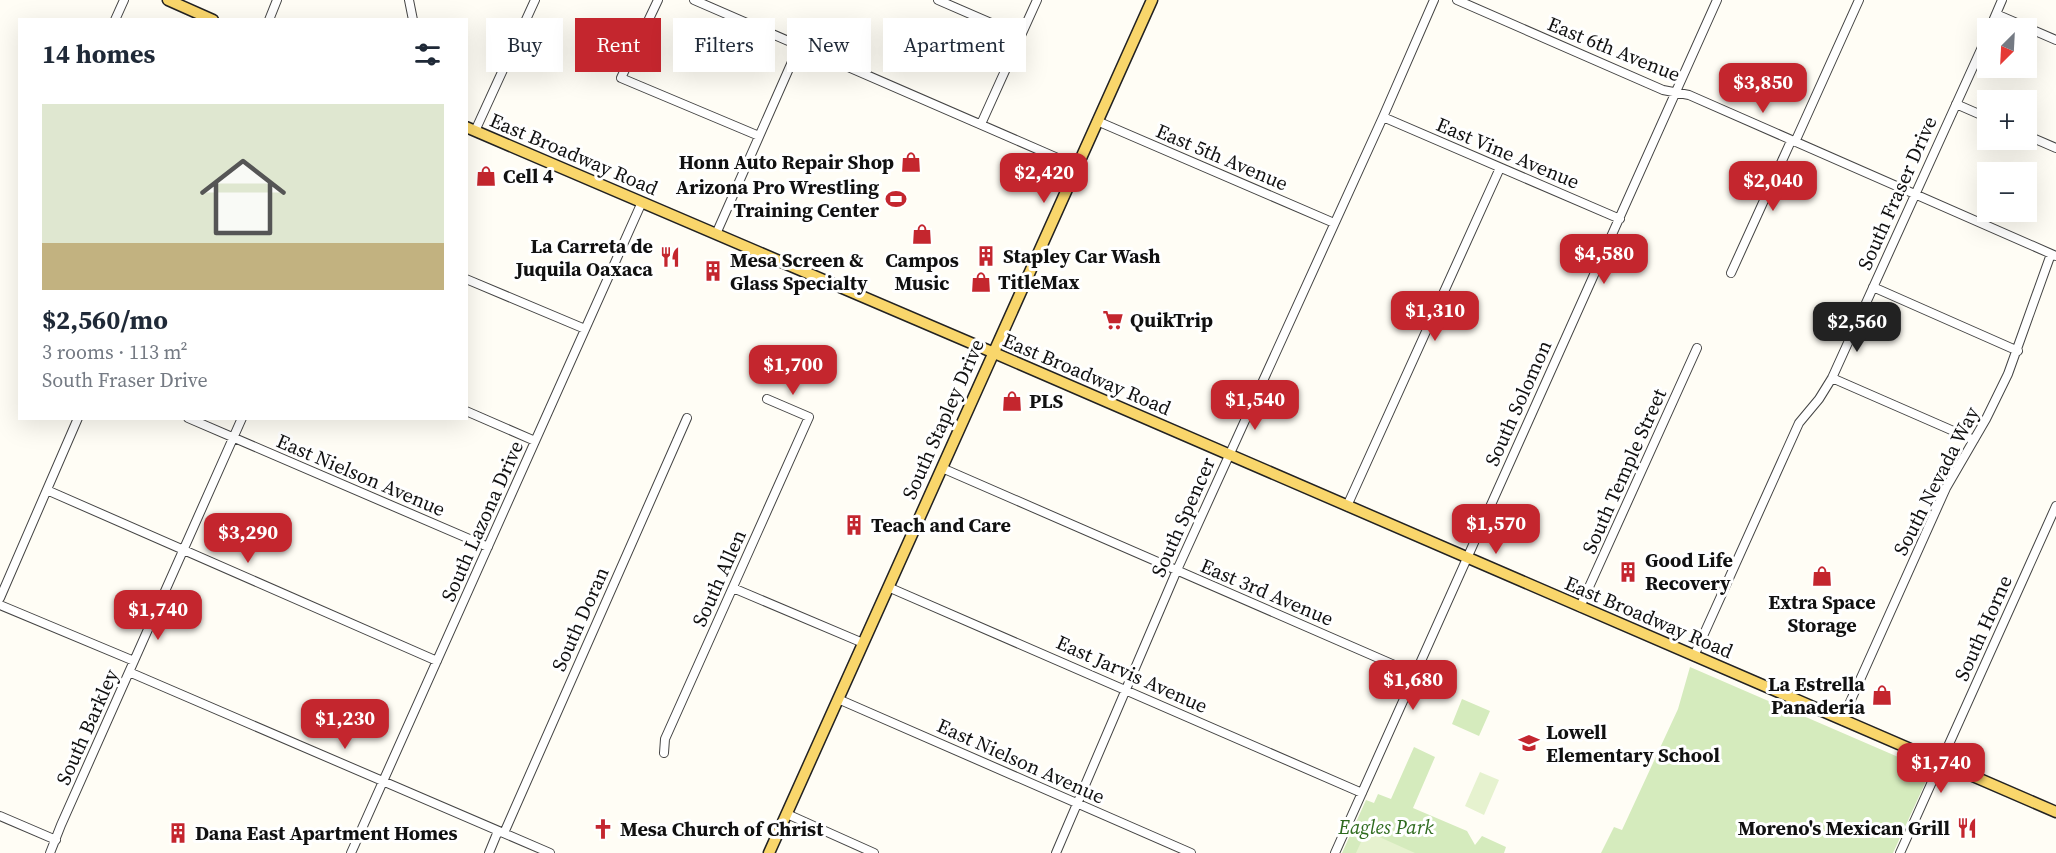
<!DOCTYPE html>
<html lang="en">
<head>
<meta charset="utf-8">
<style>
	body { margin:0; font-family:"Source Serif 4",serif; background:#f2f2f3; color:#1f2937; height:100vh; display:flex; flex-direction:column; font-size:22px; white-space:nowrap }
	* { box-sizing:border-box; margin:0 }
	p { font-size:20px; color:#747a83 }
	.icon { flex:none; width:33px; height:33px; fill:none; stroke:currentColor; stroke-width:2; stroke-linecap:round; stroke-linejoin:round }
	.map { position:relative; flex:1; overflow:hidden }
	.drawer { position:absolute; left:18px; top:18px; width:450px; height:402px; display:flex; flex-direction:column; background:#fff; border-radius:0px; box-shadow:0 6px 24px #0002 }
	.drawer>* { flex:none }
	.guide { position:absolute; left:486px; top:18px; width:570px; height:54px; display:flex; gap:12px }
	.needle { width:39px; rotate:204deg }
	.tools { position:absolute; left:1977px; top:18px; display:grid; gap:12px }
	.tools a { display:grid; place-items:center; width:60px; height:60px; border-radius:0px; background:#fff; box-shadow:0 6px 24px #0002; font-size:30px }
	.price { position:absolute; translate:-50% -51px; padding:0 14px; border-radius:12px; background:#c4262e; color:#fff; font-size:20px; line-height:39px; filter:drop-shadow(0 2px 3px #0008) }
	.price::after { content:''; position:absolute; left:50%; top:36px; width:18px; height:14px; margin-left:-9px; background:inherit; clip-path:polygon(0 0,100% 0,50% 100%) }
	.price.active { background:#222; color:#fff }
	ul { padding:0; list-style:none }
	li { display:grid; align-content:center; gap:12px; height:318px; padding:0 24px }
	li span { display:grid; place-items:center; height:186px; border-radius:0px; color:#555 }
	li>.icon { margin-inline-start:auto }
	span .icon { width:108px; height:108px; fill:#fffc; stroke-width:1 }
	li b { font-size:26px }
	h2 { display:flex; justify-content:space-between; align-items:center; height:72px; padding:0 24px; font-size:26px }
	.tag { padding:0 21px; border-radius:0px; background:#fff; box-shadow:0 6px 24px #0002; font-size:21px; line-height:54px }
	.tag.active { background:#c4262e; color:#fff }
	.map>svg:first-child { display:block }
</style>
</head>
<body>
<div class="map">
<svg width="2056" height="853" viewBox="0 0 2056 853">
	<rect width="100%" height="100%" fill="#fffdf5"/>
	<!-- green -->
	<path fill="#d5ebbd" d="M1690 667 1926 769 1927 779 1893 853H1601L1614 827 1622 830 1678 709Z
		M1462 699 1490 711 1479 736 1452 724Z
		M1414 747 1435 757 1413 808 1467 831 1475 845 1482 836 1506 847 1504 853H1342L1366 800 1374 803 1378 794 1391 799Z"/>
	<!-- pitch -->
	<path fill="#e6f2cf" d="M1480 772 1499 780 1484 815 1465 806Z
		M1366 831 1415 853H1356Z"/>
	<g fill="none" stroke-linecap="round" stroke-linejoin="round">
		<!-- minor casing -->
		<g stroke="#444" stroke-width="10">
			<path id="minor" d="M409 0 413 20
				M658 0 621 78 759 136
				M694 0 1076 166
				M938 0 1021 36
				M1457 0 1663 90 1689 95 2056 256
				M1996 14 2056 40
				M115 20 124 0
				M269 20 277 0
				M1990 28 2002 0
				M1956 104 1988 118
				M1383 117 1620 219
				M1097 121 1334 223
				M981 124 1037 0
				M475 131 535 0
				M2026 135 2056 148
				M1795 142 1859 0
				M716 234 799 46
				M1731 273 1791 141
				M466 279 585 329
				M1873 287 2018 351
				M1832 378 1974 440
				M466 411 535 441
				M188 418 488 547
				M942 468 1415 674
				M49 491 437 661
				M1347 506 1500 168
				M888 587 1362 793
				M733 588 863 643
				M0 598 78 418
				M0 605 134 661
				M1580 607 1697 348
				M1694 656 1799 423 1819 399 1832 378 1988 34
				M129 672 550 853
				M838 699 1191 853
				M1842 720 1946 488 1986 419 2008 374 2051 254
				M664 753 665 739 809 417 767 399
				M787 814 874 853
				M0 816 56 840
				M504 833 687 418
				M50 853 61 825 242 418
				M351 853 642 202
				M489 853 498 831
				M1056 853 1177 570 1383 117 1434 0
				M1335 853 1717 0
				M1900 853 2056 506"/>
		</g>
		<!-- major casing -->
		<g stroke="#222" stroke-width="13">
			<path id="major" d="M168 0 213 20
				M466 127 992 352 2056 812
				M769 853 1152 0"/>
		</g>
		<!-- minor -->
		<use href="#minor" stroke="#fff" stroke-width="8"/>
		<!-- major -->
		<use href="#major" stroke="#f9d66b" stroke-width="10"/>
	</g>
	<!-- icons -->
	<defs>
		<g id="shop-bare" transform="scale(1.62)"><path d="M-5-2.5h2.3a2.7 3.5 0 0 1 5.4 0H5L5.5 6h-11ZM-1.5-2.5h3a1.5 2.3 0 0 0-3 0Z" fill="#c4262e" stroke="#fff" stroke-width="2.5" paint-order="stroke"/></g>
		<g id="stadium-bare" transform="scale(1.62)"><path d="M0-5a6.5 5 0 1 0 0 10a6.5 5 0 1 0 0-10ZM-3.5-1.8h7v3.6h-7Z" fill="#c4262e" stroke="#fff" stroke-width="2.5" paint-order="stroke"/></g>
		<g id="building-bare" transform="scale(1.62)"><path d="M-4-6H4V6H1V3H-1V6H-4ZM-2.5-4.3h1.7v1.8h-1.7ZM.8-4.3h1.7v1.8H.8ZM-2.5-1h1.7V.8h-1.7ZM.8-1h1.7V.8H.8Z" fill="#c4262e" stroke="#fff" stroke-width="2.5" paint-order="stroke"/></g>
		<g id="restaurant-bare" transform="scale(1.62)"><path d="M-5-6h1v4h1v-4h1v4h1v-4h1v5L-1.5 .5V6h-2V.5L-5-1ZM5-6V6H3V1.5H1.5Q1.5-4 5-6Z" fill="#c4262e" stroke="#fff" stroke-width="2.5" paint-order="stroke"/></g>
		<g id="supermarket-bare" transform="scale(1.62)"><path d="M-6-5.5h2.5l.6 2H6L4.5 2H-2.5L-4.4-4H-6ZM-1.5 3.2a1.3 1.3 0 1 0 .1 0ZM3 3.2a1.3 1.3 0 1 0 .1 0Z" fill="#c4262e" stroke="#fff" stroke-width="2.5" paint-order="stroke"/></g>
		<g id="school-bare" transform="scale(1.62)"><path d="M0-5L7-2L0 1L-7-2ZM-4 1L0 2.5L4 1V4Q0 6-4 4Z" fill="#c4262e" stroke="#fff" stroke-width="2.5" paint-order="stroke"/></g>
		<g id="church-bare" transform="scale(1.62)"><path d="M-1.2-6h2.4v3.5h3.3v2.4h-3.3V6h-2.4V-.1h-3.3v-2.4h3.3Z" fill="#c4262e" stroke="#fff" stroke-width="2.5" paint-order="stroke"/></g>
	</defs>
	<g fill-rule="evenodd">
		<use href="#shop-bare" x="911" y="162"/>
		<use href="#shop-bare" x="486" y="176"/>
		<use href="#stadium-bare" x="896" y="199"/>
		<use href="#shop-bare" x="922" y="234"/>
		<use href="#building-bare" x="986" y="256"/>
		<use href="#restaurant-bare" x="670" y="257"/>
		<use href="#building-bare" x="713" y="271"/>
		<use href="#shop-bare" x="981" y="282"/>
		<use href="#supermarket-bare" x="1113" y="320"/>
		<use href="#shop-bare" x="1012" y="401"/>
		<use href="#building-bare" x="854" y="525"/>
		<use href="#building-bare" x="1628" y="572"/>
		<use href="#shop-bare" x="1822" y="576"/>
		<use href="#shop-bare" x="1882" y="695"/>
		<use href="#school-bare" x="1529" y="743"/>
		<use href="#restaurant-bare" x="1967" y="828"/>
		<use href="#church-bare" x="603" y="829"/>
		<use href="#building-bare" x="178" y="833"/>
	</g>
	<g text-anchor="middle" stroke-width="6" stroke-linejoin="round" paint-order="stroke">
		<!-- street labels -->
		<g font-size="20" fill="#111" stroke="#fff">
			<text transform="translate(1614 49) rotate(22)" y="7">East 6th Avenue</text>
			<text transform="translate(1508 153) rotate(23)" y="7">East Vine Avenue</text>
			<text transform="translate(574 154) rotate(23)" y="7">East Broadway Road</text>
			<text transform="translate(1222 157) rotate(23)" y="7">East 5th Avenue</text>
			<text transform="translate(1897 193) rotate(-66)" y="7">South Fraser Drive</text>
			<text transform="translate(1087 374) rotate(23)" y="7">East Broadway Road</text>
			<text transform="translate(1518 403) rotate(-66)" y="7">South Solomon</text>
			<text transform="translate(943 419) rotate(-66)" y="7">South Stapley Drive</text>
			<text transform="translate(1624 471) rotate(-66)" y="7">South Temple Street</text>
			<text transform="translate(361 475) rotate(23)" y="7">East Nielson Avenue</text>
			<text transform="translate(1936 481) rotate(-63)" y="7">South Nevada Way</text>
			<text transform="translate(1183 517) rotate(-66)" y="7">South Spencer</text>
			<text transform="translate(482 521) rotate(-66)" y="7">South Lazona Drive</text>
			<text transform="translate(719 578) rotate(-66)" y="7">South Allen</text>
			<text transform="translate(1267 592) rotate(23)" y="7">East 3rd Avenue</text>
			<text transform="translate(1649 617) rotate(23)" y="7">East Broadway Road</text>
			<text transform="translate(580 619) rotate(-66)" y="7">South Doran</text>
			<text transform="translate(1983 628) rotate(-66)" y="7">South Horne</text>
			<text transform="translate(1132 674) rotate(24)" y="7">East Jarvis Avenue</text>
			<text transform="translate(87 727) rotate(-66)" y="7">South Barkley</text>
			<text transform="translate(1021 761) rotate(24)" y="7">East Nielson Avenue</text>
		</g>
		<!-- poi labels -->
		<g font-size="20" font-weight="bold" fill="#111" stroke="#fff" text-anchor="start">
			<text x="894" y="169" text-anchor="end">Honn Auto Repair Shop</text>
			<text x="503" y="183">Cell 4</text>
			<text x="879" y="194" text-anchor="end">Arizona Pro Wrestling<tspan x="879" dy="23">Training Center</tspan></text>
			<text x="653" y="253" text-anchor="end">La Carreta de<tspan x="653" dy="23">Juquila Oaxaca</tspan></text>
			<text x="1003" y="263">Stapley Car Wash</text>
			<text x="730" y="267">Mesa Screen &amp;<tspan x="730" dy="23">Glass Specialty</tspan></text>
			<text x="922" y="267" text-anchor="middle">Campos<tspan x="922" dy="23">Music</tspan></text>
			<text x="998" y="289">TitleMax</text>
			<text x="1130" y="327">QuikTrip</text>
			<text x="1029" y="408">PLS</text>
			<text x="871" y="532">Teach and Care</text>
			<text x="1645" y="567">Good Life<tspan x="1645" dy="23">Recovery</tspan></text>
			<text x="1822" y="609" text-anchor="middle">Extra Space<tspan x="1822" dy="23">Storage</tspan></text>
			<text x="1865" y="691" text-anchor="end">La Estrella<tspan x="1865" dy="23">Panaderia</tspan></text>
			<text x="1546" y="739">Lowell<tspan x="1546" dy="23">Elementary School</tspan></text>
			<text x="1950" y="835" text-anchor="end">Moreno's Mexican Grill</text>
			<text x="620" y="836">Mesa Church of Christ</text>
			<text x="195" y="840">Dana East Apartment Homes</text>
		</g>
		<!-- park labels -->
		<g font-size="20" font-style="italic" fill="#2f6b1f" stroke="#fff">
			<text x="1386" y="834">Eagles Park</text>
		</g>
	</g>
</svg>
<div class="tools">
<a><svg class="needle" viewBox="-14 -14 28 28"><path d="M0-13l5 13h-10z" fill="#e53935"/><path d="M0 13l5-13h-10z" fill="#747a83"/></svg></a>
<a>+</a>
<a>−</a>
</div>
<b class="price" style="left:1763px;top:114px">$3,850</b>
<b class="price" style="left:1044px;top:204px">$2,420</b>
<b class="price" style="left:1773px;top:212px">$2,040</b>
<b class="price" style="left:1604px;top:285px">$4,580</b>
<b class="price" style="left:1435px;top:342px">$1,310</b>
<b class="price active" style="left:1857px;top:353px">$2,560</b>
<b class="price" style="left:793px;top:396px">$1,700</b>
<b class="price" style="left:1255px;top:431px">$1,540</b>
<b class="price" style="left:1496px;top:555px">$1,570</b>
<b class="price" style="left:248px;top:564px">$3,290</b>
<b class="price" style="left:158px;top:641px">$1,740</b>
<b class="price" style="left:1413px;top:711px">$1,680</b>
<b class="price" style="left:345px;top:750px">$1,230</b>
<b class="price" style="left:1941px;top:794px">$1,740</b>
<div class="guide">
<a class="tag">Buy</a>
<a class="tag active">Rent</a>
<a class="tag">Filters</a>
<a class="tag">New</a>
<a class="tag">Apartment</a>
</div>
<section class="drawer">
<h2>14 homes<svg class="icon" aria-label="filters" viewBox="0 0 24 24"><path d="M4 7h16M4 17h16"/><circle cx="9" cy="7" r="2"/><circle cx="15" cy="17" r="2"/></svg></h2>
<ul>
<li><span style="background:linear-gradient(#dfe7d0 75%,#c2b280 0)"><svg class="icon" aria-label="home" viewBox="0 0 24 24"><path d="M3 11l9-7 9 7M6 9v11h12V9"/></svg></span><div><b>$2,560/mo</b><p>3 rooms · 113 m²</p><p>South Fraser Drive</p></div></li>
</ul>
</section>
</div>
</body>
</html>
